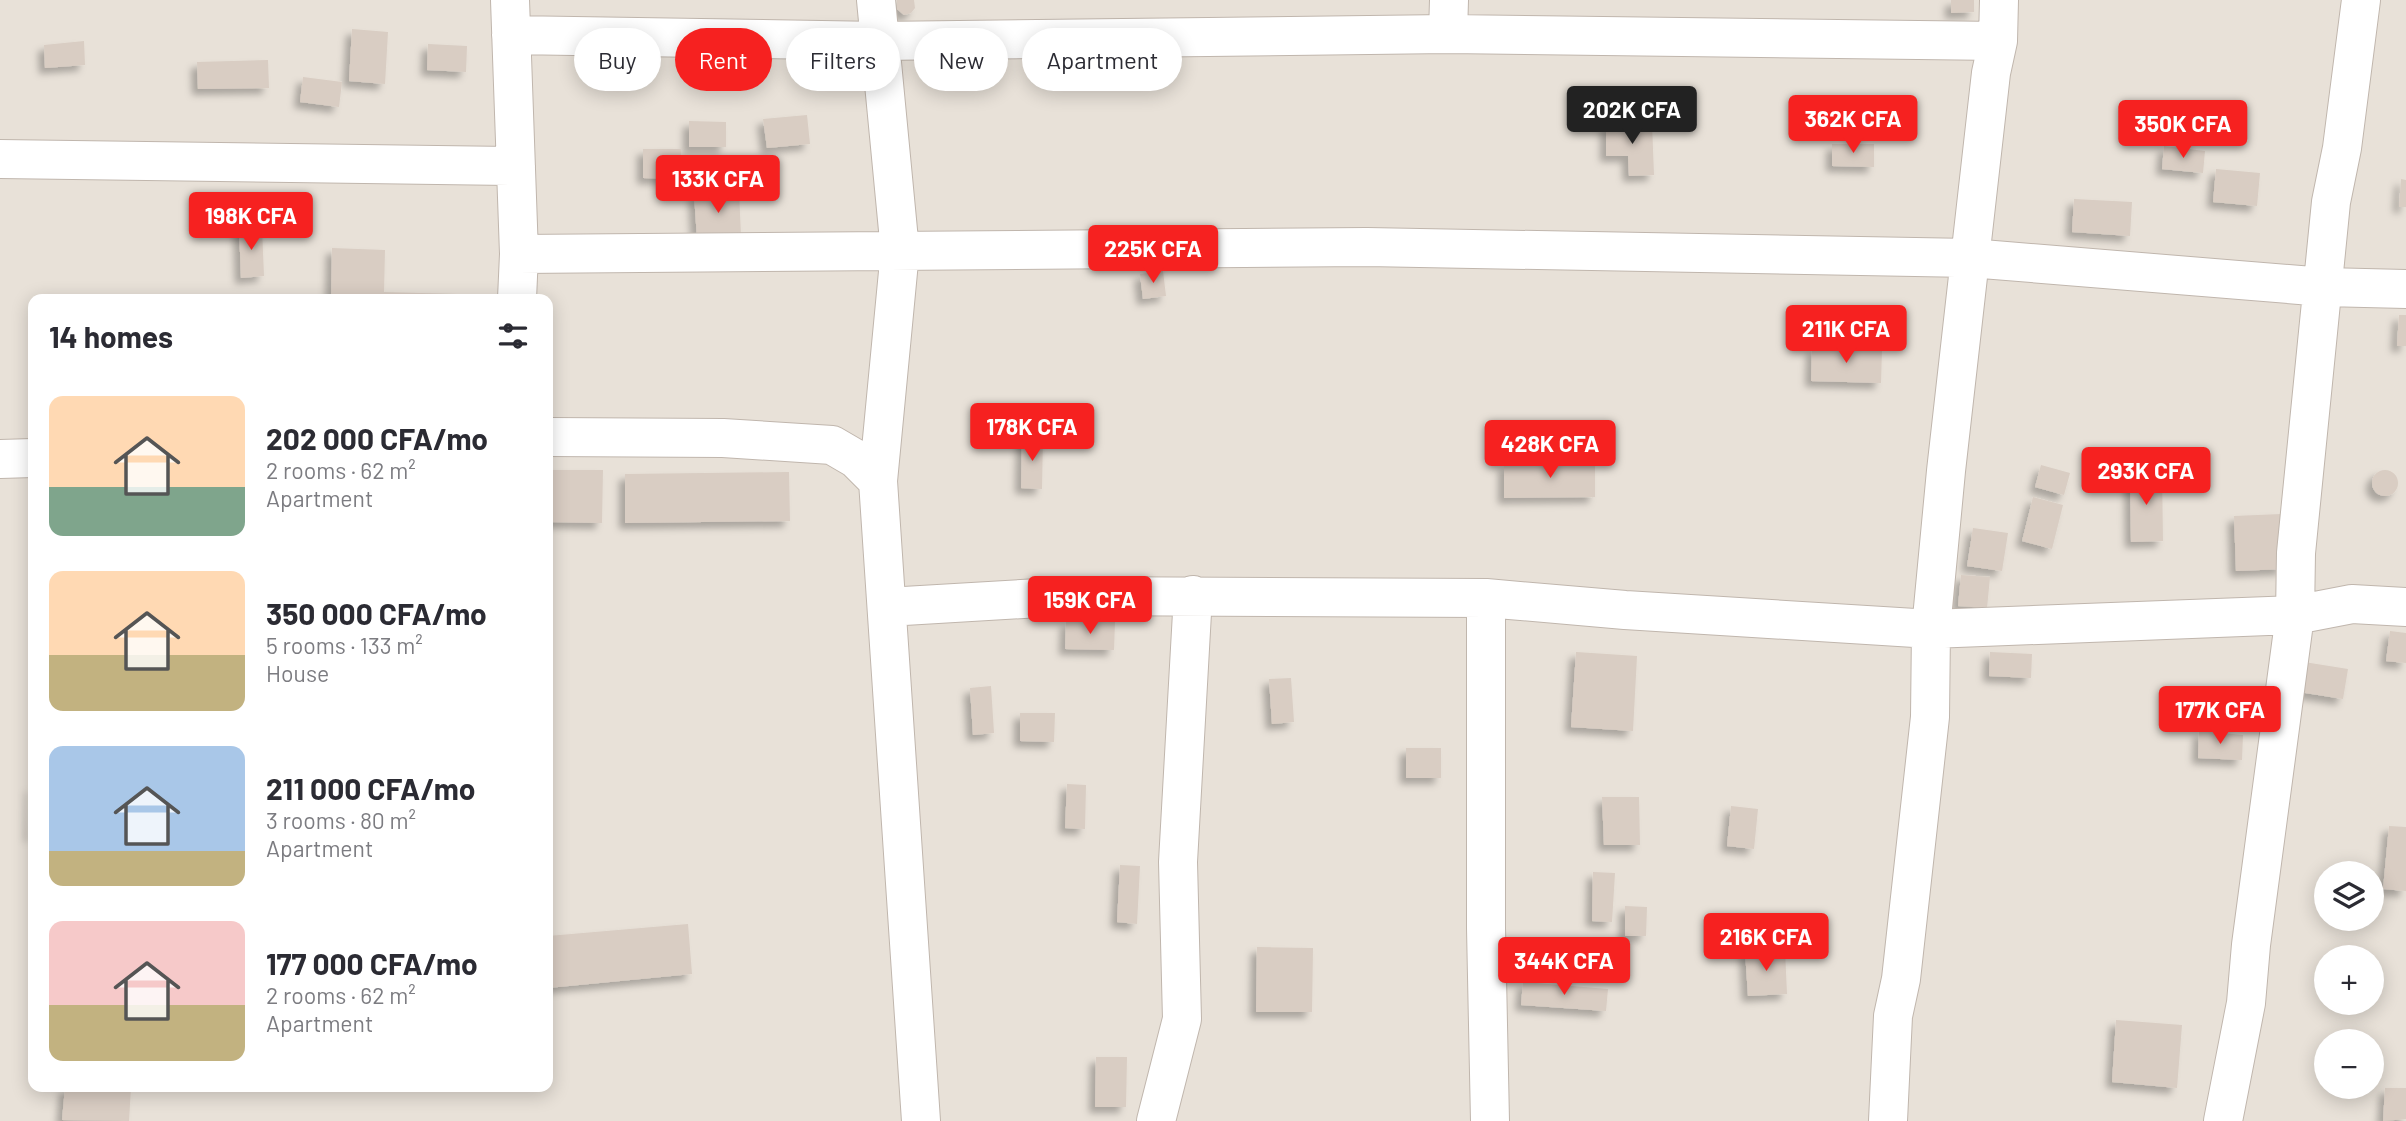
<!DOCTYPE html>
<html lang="en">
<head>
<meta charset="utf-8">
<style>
	body { margin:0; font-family:Barlow,sans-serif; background:#f7f7f7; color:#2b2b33; height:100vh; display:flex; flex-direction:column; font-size:26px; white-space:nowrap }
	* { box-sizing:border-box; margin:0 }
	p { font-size:23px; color:#7c7c81 }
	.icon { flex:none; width:38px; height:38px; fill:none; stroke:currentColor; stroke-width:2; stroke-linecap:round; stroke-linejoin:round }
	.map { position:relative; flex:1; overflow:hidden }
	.sheet { position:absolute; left:28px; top:294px; width:525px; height:798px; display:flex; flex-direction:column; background:#fff; border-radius:14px; box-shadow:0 4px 18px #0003 }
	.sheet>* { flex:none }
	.top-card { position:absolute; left:574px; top:28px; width:665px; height:63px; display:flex; gap:14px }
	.fabs { position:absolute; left:2314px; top:861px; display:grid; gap:14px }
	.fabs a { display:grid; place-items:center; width:70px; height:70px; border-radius:50%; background:#fff; box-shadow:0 4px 18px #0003; font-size:35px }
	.price { position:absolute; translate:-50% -60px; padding:0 16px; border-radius:7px; background:#f62120; color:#fff; font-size:23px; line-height:46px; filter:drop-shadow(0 2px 4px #0008) }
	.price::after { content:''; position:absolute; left:50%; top:42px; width:21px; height:16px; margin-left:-10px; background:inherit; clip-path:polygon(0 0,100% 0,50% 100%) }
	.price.selected { background:#222; color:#fff }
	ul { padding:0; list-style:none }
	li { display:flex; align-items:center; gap:21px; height:175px; padding:0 21px }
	li span { display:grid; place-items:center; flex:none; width:196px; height:140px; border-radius:14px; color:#555 }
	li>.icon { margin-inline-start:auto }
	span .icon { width:84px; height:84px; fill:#fffc; stroke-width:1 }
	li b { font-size:30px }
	h2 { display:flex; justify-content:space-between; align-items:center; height:84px; padding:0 21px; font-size:30px }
	.pill { padding:0 24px; border-radius:32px; background:#fff; box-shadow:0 4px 18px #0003; font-size:24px; line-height:63px }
	.pill.selected { background:#f62120; color:#fff }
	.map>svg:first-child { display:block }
</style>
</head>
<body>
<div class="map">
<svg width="2406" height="1121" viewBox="0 0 2406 1121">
	<defs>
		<filter id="shadow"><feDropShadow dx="-6" dy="6" stdDeviation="3.5" flood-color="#0004"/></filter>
	</defs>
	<rect width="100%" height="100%" fill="#f5f0ea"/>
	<!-- residential -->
	<path fill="#e8e1d8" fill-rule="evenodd" d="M0 0H2406V1121H0ZM33 299H548V1087H33ZM2326 873H2371V919H2326ZM2326 957H2371V1003H2326ZM2326 1041H2371V1087H2326Z"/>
	<!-- building -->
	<path fill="#d9cdc3" filter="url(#shadow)" d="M897 0H914L915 8 911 13 904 15 897 9Z
		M1951 0H1974V12L1951 13Z
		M352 29 388 32 385 84 349 81Z
		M84 41 85 65 45 68 44 45Z
		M428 44 467 46 466 72 427 70Z
		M268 60 269 88 198 89 197 62Z
		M303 77 342 82 339 107 300 102Z
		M807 115 810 144 767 148 763 119Z
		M689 121 726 122V147H689Z
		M1652 123 1654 175 1629 176 1628 156H1606V124Z
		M1832 144H1874V167L1832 166Z
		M2164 146 2205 151 2203 173 2162 169Z
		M643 149H681V179L643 178Z
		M2216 169 2260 173 2257 206 2213 202Z
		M2401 179 2406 180V207H2399Z
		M739 191 741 236 697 239 694 194Z
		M2074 199 2132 202 2130 236 2072 232Z
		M239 227H262L264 276 241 278Z
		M332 248 385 250 384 292 458 294V299H331Z
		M1163 271 1166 296 1143 299 1140 274Z
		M2399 315H2406V346H2397Z
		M1812 348 1882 350 1881 383 1811 381Z
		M1022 438H1043L1042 489 1021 488Z
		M1595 463V497L1504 498V464Z
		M2041 465 2070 473 2064 495 2035 487Z
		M548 470H603L602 523 548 522Z
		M2372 483a13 13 0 1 1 26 0a13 13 0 1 1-26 0Z
		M789 472 790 521 625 523V474Z
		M2162 472 2163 541 2131 542 2130 473Z
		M2033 497 2063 505 2052 549 2022 541Z
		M2281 514 2284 569 2236 571 2234 516Z
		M1973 528 2008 533 2002 571 1967 566Z
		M1961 575 1990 577 1987 608 1958 606Z
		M1066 621 1115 622 1114 650 1065 649Z
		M2390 631 2406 633V663L2386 661Z
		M1576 652 1637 656 1633 731 1571 727Z
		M1990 652 2032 654 2031 678 1989 676Z
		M2304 662 2348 669 2343 699 2299 692Z
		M1291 678 1294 722 1272 724 1269 679Z
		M991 686 994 733 973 735 970 688Z
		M1020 713H1055L1054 742 1020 741Z
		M2199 731 2243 735 2242 760 2198 758Z
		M1406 748H1441V778H1406Z
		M1067 784 1086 785 1085 829 1065 828Z
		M31 786H33V836H30Z
		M1602 797H1639L1640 845H1604Z
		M1731 806 1758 809 1754 849 1727 846Z
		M2389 826 2406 827V891L2383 889Z
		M1120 865 1140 866 1137 924 1117 922Z
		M1593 872 1615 873 1612 922 1592 921Z
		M1625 906 1647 907 1646 936H1625Z
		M688 924 692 974 548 988V936Z
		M1257 947 1313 948 1312 1012H1256Z
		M1785 950 1787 994 1748 996 1745 951Z
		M1523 982 1608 989 1606 1011 1521 1005Z
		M2116 1020 2182 1025 2177 1088 2112 1082Z
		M1096 1057H1127L1126 1107H1095Z
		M65 1087H131L129 1121 62 1120Z
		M2385 1088H2406V1119L2383 1121Z"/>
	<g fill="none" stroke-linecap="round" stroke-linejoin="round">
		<!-- minor casing -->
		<g stroke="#c0b6ad" stroke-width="40">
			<path id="minor" d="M510 0 519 254 517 299
				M876 0 900 251 878 481
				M1448 34 1449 0
				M511 35 880 41 1448 34 1998 41
				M0 159 516 166
				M519 254 1367 247 1970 258 2324 287 2406 289
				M548 437 723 438 832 445 856 459 878 481 921 1121
				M0 459 33 458
				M887 607 1073 596 1486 598
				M1156 1121 1182 1019 1178 862 1193 595
				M1490 1121 1486 928V598L1625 610 1931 629 2295 615 2352 604 2406 607
				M1888 1121 1893 1016 1901 979 1930 717 1931 629 1946 471 1991 73 1998 41 1999 0
				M2223 1121 2246 1003 2251 945 2295 615 2296 553 2331 202 2342 148 2361 0"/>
		</g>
		<!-- minor -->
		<use href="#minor" stroke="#fff" stroke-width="38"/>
	</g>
</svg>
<div class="fabs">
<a><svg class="icon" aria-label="layers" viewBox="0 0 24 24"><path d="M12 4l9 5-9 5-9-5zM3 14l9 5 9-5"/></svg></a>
<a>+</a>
<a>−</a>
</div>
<b class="price selected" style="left:1632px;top:146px">202K CFA</b>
<b class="price" style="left:1853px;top:155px">362K CFA</b>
<b class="price" style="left:2183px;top:160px">350K CFA</b>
<b class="price" style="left:718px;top:215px">133K CFA</b>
<b class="price" style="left:251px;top:252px">198K CFA</b>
<b class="price" style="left:1153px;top:285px">225K CFA</b>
<b class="price" style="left:1846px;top:365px">211K CFA</b>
<b class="price" style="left:1032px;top:463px">178K CFA</b>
<b class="price" style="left:1550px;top:480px">428K CFA</b>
<b class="price" style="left:2146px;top:507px">293K CFA</b>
<b class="price" style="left:1090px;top:636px">159K CFA</b>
<b class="price" style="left:2220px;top:746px">177K CFA</b>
<b class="price" style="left:1766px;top:973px">216K CFA</b>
<b class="price" style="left:1564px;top:997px">344K CFA</b>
<div class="top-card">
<a class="pill">Buy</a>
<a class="pill selected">Rent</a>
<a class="pill">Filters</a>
<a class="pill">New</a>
<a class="pill">Apartment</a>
</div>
<section class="sheet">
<h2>14 homes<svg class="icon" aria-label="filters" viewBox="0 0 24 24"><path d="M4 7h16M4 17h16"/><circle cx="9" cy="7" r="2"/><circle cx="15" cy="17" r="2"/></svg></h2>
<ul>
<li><span style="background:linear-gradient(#ffd9b3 65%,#7fa58c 0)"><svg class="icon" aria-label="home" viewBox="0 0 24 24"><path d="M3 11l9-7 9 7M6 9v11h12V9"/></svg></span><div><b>202 000 CFA/mo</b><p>2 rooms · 62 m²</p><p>Apartment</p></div></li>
<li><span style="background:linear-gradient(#ffd9b3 60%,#c2b280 0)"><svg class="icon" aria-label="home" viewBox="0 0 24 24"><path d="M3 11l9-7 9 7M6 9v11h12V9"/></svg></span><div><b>350 000 CFA/mo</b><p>5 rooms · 133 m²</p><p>House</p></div></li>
<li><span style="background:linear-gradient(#a9c7e8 75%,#c2b280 0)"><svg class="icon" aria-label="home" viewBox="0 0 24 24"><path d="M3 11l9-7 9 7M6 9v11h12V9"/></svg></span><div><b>211 000 CFA/mo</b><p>3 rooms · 80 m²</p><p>Apartment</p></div></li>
<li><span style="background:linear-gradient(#f6c9c9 60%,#c2b280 0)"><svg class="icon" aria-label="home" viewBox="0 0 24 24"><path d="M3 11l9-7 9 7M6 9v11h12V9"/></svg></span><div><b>177 000 CFA/mo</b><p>2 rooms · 62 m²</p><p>Apartment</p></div></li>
</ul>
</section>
</div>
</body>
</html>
